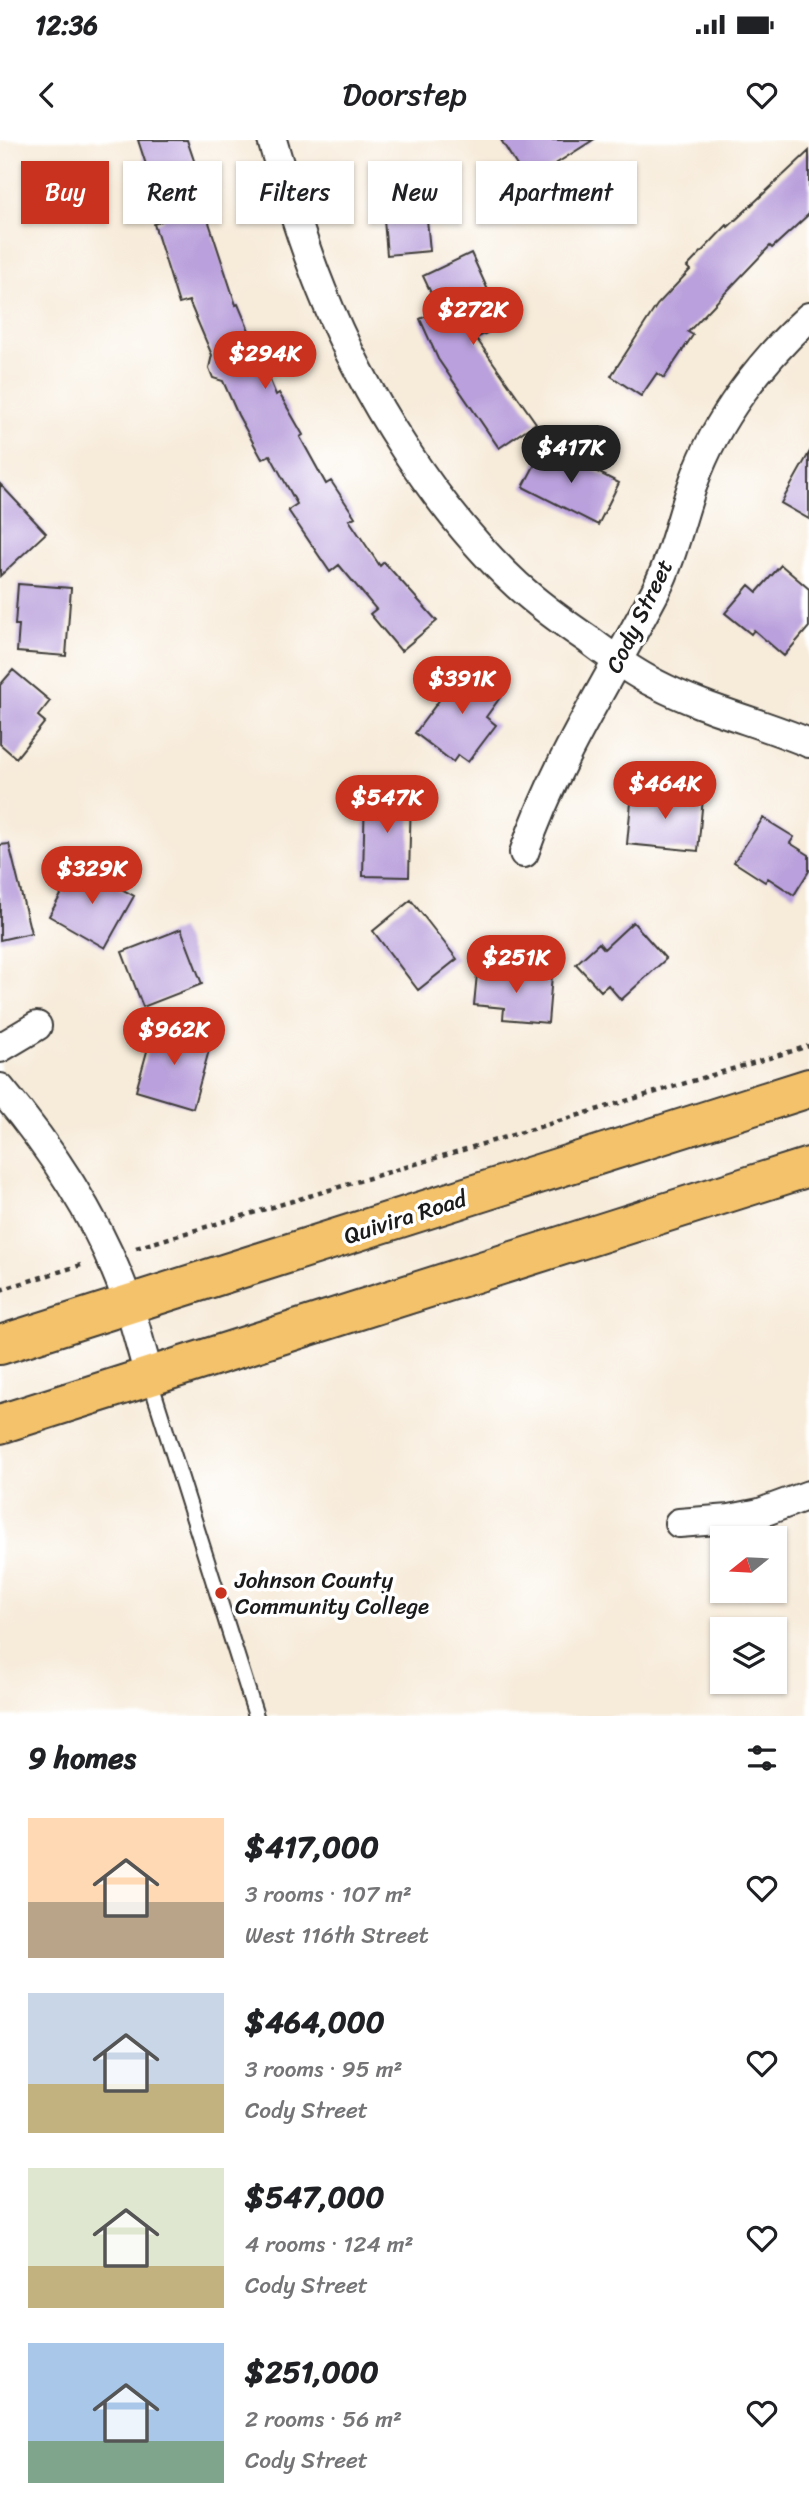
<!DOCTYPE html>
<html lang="en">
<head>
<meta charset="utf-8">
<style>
	body { margin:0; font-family:Sriracha,sans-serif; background:#f6f6f6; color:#202124; height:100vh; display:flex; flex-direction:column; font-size:26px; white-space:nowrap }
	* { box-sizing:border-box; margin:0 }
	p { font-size:23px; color:#757577 }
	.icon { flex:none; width:38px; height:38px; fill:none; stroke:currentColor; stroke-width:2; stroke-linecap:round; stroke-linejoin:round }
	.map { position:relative; height:1576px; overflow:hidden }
	.details { display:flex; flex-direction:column; background:#fff; flex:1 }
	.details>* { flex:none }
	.banner { position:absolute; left:21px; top:21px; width:768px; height:63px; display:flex; gap:14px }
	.needle { width:46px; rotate:252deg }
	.tools { position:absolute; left:710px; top:1386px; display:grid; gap:14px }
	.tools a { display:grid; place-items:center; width:77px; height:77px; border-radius:0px; background:#fff; box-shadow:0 2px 5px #0004; font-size:35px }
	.price { position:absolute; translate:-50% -60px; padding:0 16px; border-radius:24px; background:#c8321e; color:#fff; font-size:23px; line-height:46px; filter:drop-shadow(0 2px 4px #0008) }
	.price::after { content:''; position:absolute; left:50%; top:42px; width:21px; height:16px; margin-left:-10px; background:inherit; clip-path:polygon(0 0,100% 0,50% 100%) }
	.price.active { background:#222; color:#fff }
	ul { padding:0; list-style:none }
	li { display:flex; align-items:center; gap:21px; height:175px; padding:0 28px }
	li span { display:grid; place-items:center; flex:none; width:196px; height:140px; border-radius:0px; color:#555 }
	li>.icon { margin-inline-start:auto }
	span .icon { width:84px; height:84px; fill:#fffc; stroke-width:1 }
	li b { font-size:30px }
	h2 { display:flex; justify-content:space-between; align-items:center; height:84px; padding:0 28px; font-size:30px }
	.chip { padding:0 24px; border-radius:0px; background:#fff; box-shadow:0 2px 5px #0004; font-size:24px; line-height:63px }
	.chip.active { background:#c8321e; color:#fff }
	.status { display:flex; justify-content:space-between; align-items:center; height:49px; padding:0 35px; background:#fff; direction:ltr }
	.status svg { height:19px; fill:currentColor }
	header { display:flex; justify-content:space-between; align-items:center; height:91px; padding:0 28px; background:#fff; font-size:32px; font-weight:600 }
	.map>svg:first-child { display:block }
</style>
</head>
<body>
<div class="status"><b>12:36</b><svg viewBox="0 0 49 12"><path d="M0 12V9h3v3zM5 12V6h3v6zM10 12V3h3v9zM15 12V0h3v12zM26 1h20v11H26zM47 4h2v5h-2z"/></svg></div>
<header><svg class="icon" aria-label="back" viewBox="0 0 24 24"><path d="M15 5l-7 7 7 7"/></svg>Doorstep<svg class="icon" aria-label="heart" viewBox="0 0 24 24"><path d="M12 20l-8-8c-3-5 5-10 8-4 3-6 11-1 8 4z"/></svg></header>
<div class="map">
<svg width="809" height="1576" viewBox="0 0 809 1576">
	<rect width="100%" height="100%" fill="#fff"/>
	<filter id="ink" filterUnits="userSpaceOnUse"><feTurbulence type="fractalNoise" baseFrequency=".0143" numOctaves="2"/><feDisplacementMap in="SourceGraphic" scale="14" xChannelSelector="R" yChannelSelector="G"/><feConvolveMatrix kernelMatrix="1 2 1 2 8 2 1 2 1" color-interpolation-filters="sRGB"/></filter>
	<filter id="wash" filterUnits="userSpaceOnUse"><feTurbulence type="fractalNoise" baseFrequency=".00686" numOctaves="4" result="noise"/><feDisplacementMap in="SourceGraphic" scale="28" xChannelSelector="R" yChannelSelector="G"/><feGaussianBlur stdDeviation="1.57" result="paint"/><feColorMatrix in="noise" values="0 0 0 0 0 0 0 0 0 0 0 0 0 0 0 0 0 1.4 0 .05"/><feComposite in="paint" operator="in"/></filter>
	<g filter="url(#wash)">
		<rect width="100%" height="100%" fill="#f7ebd9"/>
		<g id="blocks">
			<!-- building -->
			<path fill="#baa0dc" d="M138 0H187L205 53 200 55 236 165 238 164 276 255 279 253 303 295 300 297 326 344 331 341 355 377 349 380 380 426 384 422 437 481 401 511 370 474 376 469 339 425 330 432 288 370 297 364 270 315 262 319 238 275 223 241 213 238 209 228 212 215 189 161 179 164 154 84 164 80Z
				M501 0H593L527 42Z
				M809 11V74L772 108 770 106 688 192 693 195 664 238 657 233 641 256 611 236 657 165 690 130 687 127 727 85 728 87Z
				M422 28 424 45 431 50 432 60 426 69 430 111 387 115 380 32Z
				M471 113 504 185 476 198 536 283 499 308 438 219 420 179 439 170 423 136Z
				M545 305 619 343 598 385 523 347Z
				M809 313V379L781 363Z
				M0 344 46 393 0 436Z
				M781 425 809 449V487L784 516 754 490 751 494 725 473 749 445 757 452Z
				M18 444 71 448 66 516 17 512 19 485H15Z
				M466 524 504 552 486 577 496 585 468 622 458 615 453 622 415 593Z
				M13 530 50 561 38 576 45 582 16 618 0 604V545Z
				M632 652 703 658 698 711 627 704Z
				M365 653 411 654 409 737 363 736Z
				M763 678 794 697 790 703 809 715V731L794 755 768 738 765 742 734 722Z
				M9 704 31 793 0 800V705Z
				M78 725 134 756 105 808 49 776Z
				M411 760 457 819 418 850 373 791Z
				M633 782 666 819 621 860 608 845 601 851 576 824 599 803 604 809Z
				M181 789 202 844 143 867 122 812Z
				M507 831 552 835 548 883 503 879 504 868 474 865 477 834 507 836Z
				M154 886 211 903 193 968 136 951Z"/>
		</g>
	</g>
	<g filter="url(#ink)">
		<use href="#blocks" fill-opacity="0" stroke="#3d3b38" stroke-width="2"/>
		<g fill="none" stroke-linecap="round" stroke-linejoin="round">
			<!-- service casing -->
			<g stroke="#3d3b38" stroke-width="18">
				<path id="service" d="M149 1237 256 1576"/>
			</g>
			<!-- minor casing -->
			<g stroke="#3d3b38" stroke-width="32">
				<path id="minor" d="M272 0C287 51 302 102 322 151 363 254 436 370 517 445 540 466 564 483 589 500 610 516 632 532 656 544 704 569 759 582 809 603
					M524 713C556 620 610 538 655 452 673 417 681 377 694 341 716 279 761 221 809 177
					M0 908 37 886
					M0 948C48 1005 91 1068 119 1138 132 1169 139 1203 149 1235
					M679 1383 730 1379 760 1373 809 1355"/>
			</g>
			<!-- primary casing -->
			<g stroke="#3d3b38" stroke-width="42">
				<path id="primary" d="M0 1205 809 948
					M0 1284 809 1027"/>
			</g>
			<!-- path -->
			<path stroke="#3d3b38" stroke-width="4.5" stroke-dasharray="5 5" stroke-linecap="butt" d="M136 1108 809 906
				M0 1150 81 1125"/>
			<!-- service -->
			<use href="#service" stroke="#fff" stroke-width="14"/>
			<!-- minor -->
			<use href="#minor" stroke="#fff" stroke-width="28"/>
			<!-- primary -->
			<use href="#primary" stroke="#f4c26a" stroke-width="38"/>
		</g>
	</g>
	<!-- markers -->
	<circle fill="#c8321e" stroke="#fff" stroke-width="2.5" cx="221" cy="1453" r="7"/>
	<g text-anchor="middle" stroke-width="7" stroke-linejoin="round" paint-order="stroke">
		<!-- street labels -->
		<g font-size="23" fill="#1c1c1c" stroke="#fff">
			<text transform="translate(639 476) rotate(-64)" y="8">Cody Street</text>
			<text transform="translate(405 1077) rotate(-18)" y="8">Quivira Road</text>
		</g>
		<!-- poi labels -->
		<g font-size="23" fill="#1c1c1c" stroke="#fff" text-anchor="start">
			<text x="235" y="1448">Johnson County<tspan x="235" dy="26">Community College</tspan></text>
		</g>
	</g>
</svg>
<div class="tools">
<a><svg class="needle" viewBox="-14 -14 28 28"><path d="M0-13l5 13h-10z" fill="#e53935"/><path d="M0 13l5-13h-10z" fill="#757577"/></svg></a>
<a><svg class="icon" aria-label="layers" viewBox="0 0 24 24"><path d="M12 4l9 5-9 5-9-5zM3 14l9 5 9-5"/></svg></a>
</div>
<b class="price" style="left:473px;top:207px">$272K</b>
<b class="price" style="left:265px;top:251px">$294K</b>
<b class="price active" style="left:571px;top:345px">$417K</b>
<b class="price" style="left:462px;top:576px">$391K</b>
<b class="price" style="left:665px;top:681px">$464K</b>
<b class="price" style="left:387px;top:695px">$547K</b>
<b class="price" style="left:92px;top:766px">$329K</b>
<b class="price" style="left:516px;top:855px">$251K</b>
<b class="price" style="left:174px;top:927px">$962K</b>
<div class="banner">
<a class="chip active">Buy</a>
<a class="chip">Rent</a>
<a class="chip">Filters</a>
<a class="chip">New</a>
<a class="chip">Apartment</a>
</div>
</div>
<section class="details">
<h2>9 homes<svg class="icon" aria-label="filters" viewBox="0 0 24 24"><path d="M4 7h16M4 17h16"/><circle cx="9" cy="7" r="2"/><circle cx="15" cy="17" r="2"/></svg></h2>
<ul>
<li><span style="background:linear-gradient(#ffd9b3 60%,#b9a48a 0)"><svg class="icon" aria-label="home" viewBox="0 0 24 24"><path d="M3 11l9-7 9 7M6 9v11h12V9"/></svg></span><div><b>$417,000</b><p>3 rooms · 107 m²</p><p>West 116th Street</p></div><svg class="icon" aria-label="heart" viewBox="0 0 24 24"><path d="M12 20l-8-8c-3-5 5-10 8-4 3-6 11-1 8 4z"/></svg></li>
<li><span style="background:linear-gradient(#c9d6e8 65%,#c2b280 0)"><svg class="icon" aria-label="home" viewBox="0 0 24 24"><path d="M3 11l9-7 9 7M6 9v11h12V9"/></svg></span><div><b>$464,000</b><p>3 rooms · 95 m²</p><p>Cody Street</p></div><svg class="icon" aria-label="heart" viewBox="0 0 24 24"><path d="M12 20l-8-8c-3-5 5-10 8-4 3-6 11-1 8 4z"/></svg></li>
<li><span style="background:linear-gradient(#dfe7d0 70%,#c2b280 0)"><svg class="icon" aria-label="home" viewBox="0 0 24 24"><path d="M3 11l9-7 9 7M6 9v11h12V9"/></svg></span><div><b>$547,000</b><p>4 rooms · 124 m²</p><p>Cody Street</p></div><svg class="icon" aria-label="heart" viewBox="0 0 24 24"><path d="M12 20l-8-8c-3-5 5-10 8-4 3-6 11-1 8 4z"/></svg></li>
<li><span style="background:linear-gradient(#a9c7e8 70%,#7fa58c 0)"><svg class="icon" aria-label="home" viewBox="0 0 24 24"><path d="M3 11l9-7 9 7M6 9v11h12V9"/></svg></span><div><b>$251,000</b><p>2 rooms · 56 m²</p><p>Cody Street</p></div><svg class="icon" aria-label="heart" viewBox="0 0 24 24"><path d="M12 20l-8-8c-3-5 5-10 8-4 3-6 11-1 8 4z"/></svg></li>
</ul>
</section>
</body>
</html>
